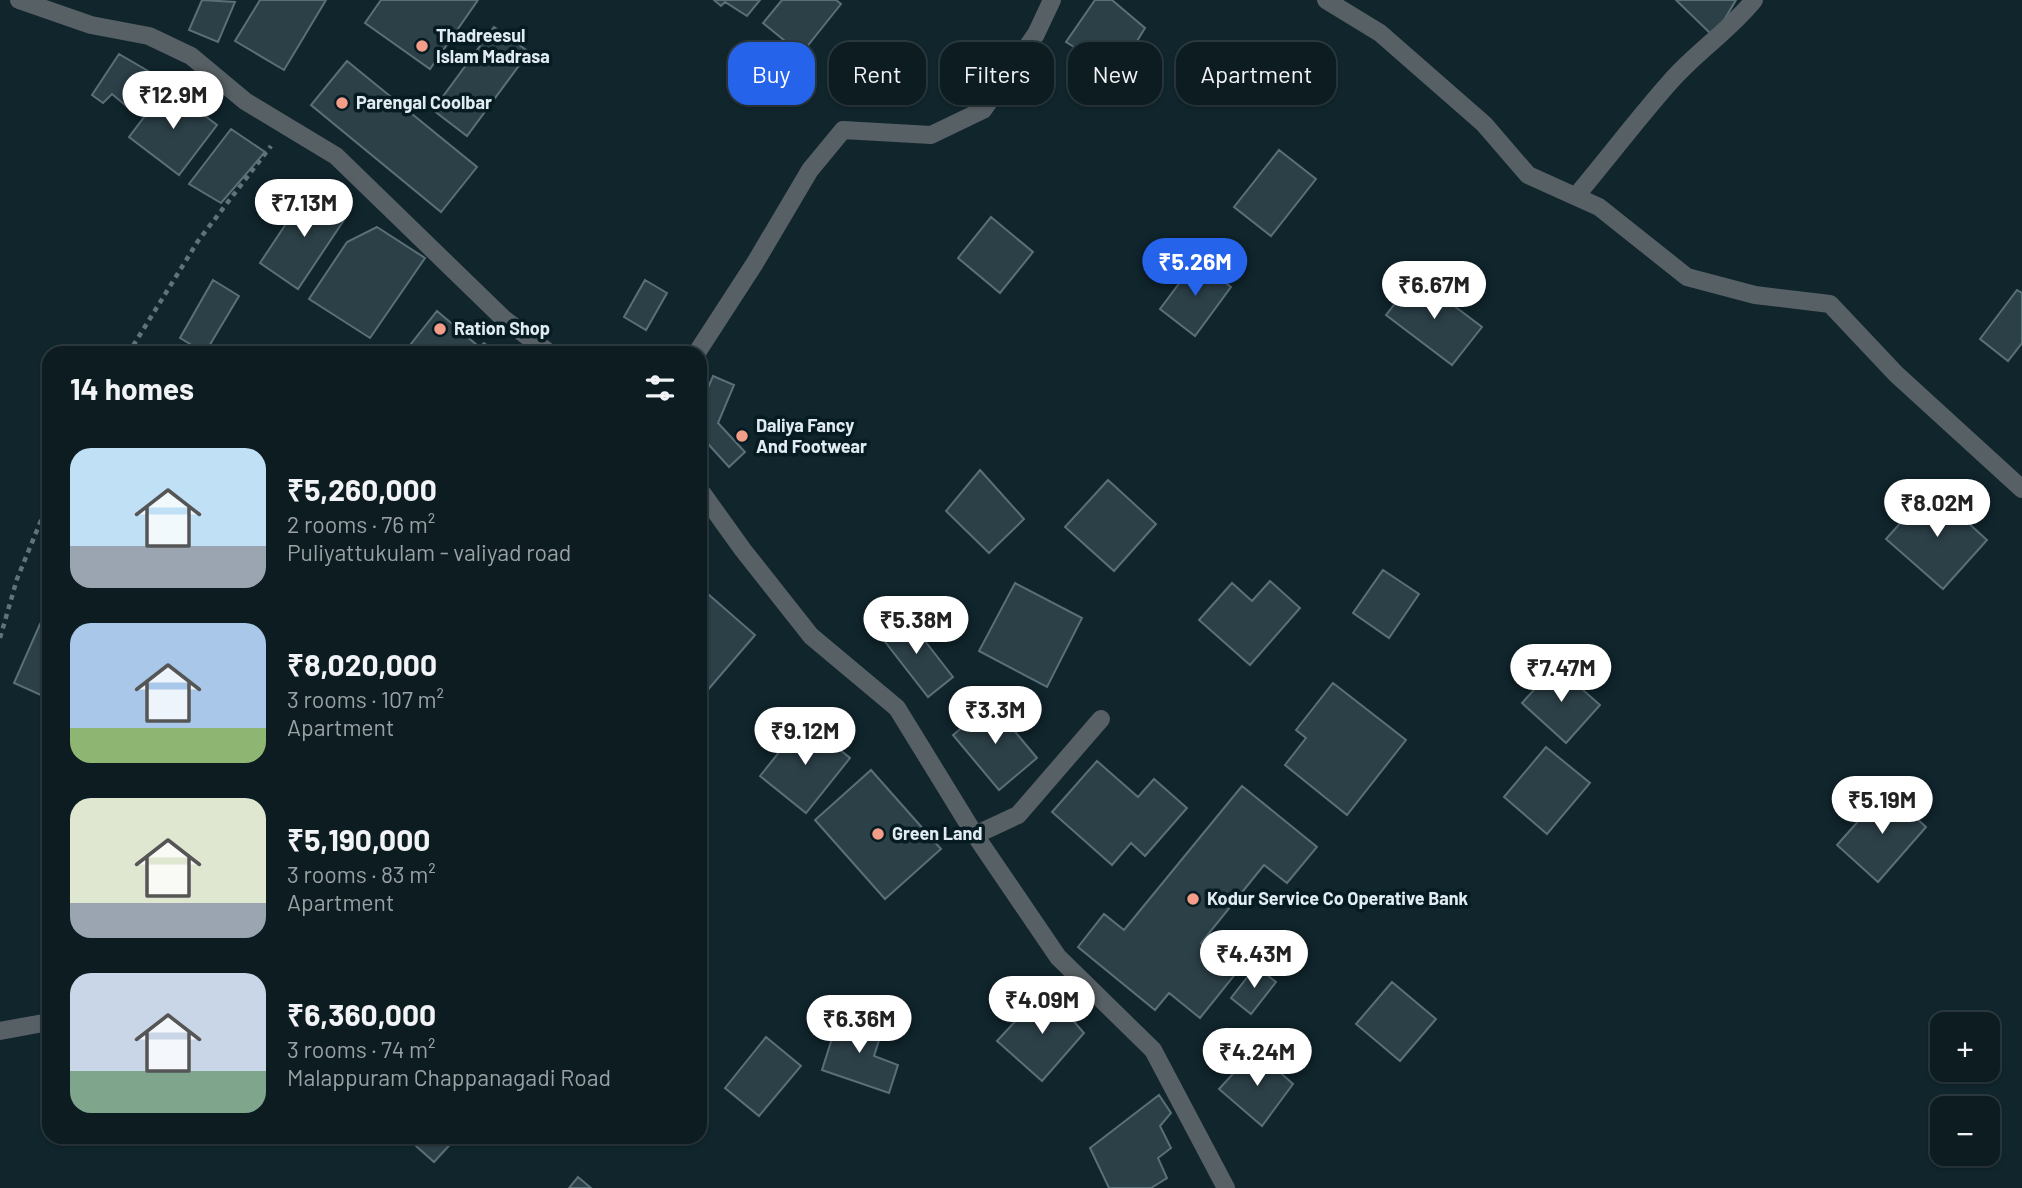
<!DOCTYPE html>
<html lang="en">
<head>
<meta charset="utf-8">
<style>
	body { margin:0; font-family:Barlow,sans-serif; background:#15252a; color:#f1f3f6; height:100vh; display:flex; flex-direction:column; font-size:26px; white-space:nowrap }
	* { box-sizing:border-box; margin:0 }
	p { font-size:23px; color:#9aa1a5 }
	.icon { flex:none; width:38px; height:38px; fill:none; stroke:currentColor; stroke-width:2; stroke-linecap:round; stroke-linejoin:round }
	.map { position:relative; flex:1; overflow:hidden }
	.panel { position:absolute; left:42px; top:346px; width:665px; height:798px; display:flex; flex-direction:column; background:#0c1c21; border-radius:21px; box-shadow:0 2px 5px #0004,0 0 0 2px #2c3a3f }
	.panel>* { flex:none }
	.hud { position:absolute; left:728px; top:42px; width:665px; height:63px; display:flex; gap:14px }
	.buttons { position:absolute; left:1930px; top:1012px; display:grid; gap:14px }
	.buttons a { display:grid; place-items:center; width:70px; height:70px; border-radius:14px; background:#0c1c21; box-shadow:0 2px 5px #0004,0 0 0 2px #2c3a3f; font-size:35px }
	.price { position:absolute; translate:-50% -60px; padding:0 16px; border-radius:24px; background:#fff; color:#222; font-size:23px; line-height:46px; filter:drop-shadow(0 2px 4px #0008) }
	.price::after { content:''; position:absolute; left:50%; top:42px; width:21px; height:16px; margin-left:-10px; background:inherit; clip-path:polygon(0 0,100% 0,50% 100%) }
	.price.active { background:#2563eb; color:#fff }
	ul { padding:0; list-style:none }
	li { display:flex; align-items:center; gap:21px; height:175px; padding:0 28px }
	li span { display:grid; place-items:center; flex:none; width:196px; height:140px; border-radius:21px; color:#555 }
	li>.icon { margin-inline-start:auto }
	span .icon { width:84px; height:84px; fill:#fffc; stroke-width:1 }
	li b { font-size:30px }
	h2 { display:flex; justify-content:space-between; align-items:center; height:84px; padding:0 28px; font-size:30px }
	.chip { padding:0 24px; border-radius:21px; background:#0c1c21; box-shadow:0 2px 5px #0004,0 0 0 2px #2c3a3f; font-size:24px; line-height:63px }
	.chip.active { background:#2563eb; color:#fff }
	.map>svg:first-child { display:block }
</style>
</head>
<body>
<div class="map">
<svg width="2022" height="1188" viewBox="0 0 2022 1188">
	<rect width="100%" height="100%" fill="#10252c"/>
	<!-- building -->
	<path fill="#2c4048" stroke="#5a7079" stroke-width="2" d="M202 0 235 2 218 42 189 30Z
		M260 0H326L284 70 235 41Z
		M381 0H478L430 69 365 23Z
		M714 0H760L747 16 725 2 721 6Z
		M782 0H836L841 4 801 54 763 23Z
		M1095 0H1112L1145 28 1128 56 1116 45 1100 63 1066 42Z
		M1676 0H1736L1714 37Z
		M494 27 529 52 467 136 433 110Z
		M119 54 155 75 131 110 112 94 103 103 92 95Z
		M347 61 477 167 441 212 311 105Z
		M167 87 217 125 179 175 129 137Z
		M231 129 265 152 221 203 189 184Z
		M1279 150 1316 179 1271 236 1234 207Z
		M309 189 348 214 298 289 260 263Z
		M991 217 1033 252 1000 293 958 258Z
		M377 227 425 258 370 338 309 299 347 242Z
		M1196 261 1231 287 1195 336 1160 309Z
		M1416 277 1482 327 1452 365 1386 315Z
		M213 280 239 296 205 353 180 338Z
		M645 280 667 293 646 330 624 317Z
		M2017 290 2022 293V343L2008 361 1980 339Z
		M437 311 478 346 472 354H403Z
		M484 343 498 354H472Z
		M713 376 734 385 718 423 745 452 729 467 700 435V407Z
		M980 470 1024 519 989 553 946 511Z
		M1108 480 1156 524 1114 571 1065 527Z
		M1931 489 1987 540 1943 589 1886 539Z
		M1383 570 1419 594 1389 638 1353 613Z
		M1270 581 1300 608 1250 665 1199 620 1232 583 1252 601Z
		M1015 583 1082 618 1047 687 979 651Z
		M708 594 755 635 700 699V604Z
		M904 614 953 677 928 697 879 634Z
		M40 624 49 628V682L43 696 14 683Z
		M1556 666 1600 705 1566 743 1522 703Z
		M1333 683 1406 740 1347 815 1285 765 1306 738 1296 730Z
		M991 703 1037 758 999 790 953 735Z
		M804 721 850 758 806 813 760 776Z
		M1546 747 1590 783 1547 834 1504 797Z
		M1097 761 1138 797 1154 779 1187 808 1145 856 1131 843 1112 865 1052 812Z
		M871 770 941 849 885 899 815 820Z
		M1242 786 1317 847 1287 883 1264 865 1201 943 1237 972 1200 1018 1169 993 1155 1010 1078 947 1104 914 1124 930Z
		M1886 790 1926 827 1878 882 1837 845Z
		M1256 966 1276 982 1251 1014 1231 998Z
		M1392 982 1436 1019 1400 1061 1356 1024Z
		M1045 989 1084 1033 1042 1081 997 1041Z
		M840 1013 883 1028 874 1056 898 1065 889 1093 822 1070Z
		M766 1037 801 1066 759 1116 725 1088Z
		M1255 1050 1293 1084 1262 1126 1219 1089Z
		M1159 1095 1171 1113 1160 1126 1171 1148 1158 1158 1167 1178 1151 1188H1109L1090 1148Z
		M407 1138H456L434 1162Z
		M578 1177 591 1188H569Z"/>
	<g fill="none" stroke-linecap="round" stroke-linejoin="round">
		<!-- path -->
		<path stroke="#617379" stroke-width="4.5" stroke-dasharray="5 5" stroke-linecap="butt" d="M128 354 198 241 271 146
			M0 638 17 579 49 501"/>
		<!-- minor -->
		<path stroke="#576064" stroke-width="18" d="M19 0 91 25 149 36 191 56 245 101 336 156 504 319 551 354
			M1326 0 1380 33 1484 124 1528 175 1599 207 1687 277 1755 295 1830 304 1896 374 2022 489
			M1580 198 1581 190C1611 154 1639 117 1670 82 1696 52 1729 31 1754 0
			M696 354 755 263 810 170 843 130 931 135 983 110 1036 34 1052 0
			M700 490 743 550 811 636 897 708 975 835 1058 957 1153 1050 1226 1188
			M975 835 1018 815 1101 719
			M0 1031 49 1022"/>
	</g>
	<!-- markers -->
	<g fill="#f49e89" stroke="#071b22" stroke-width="2.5">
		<circle cx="422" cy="46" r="7"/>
		<circle cx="342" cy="103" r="7"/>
		<circle cx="440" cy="329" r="7"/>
		<circle cx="742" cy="436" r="7"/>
		<circle cx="878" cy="834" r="7"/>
		<circle cx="1193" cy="899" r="7"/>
	</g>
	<g text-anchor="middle" stroke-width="7" stroke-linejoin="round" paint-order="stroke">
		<!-- poi labels -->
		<g font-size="18" font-weight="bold" fill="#e0ecf1" stroke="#071b22" text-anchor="start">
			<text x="436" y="42">Thadreesul<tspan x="436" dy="21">Islam Madrasa</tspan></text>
			<text x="356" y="109">Parengal Coolbar</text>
			<text x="454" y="335">Ration Shop</text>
			<text x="756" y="432">Daliya Fancy<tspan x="756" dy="21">And Footwear</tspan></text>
			<text x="892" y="840">Green Land</text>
			<text x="1207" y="905">Kodur Service Co Operative Bank</text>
		</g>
	</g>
</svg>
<div class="buttons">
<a>+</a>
<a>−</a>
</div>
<b class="price" style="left:173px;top:131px">₹12.9M</b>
<b class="price" style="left:304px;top:239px">₹7.13M</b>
<b class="price active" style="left:1195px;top:298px">₹5.26M</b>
<b class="price" style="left:1434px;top:321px">₹6.67M</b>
<b class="price" style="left:1937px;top:539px">₹8.02M</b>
<b class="price" style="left:916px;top:656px">₹5.38M</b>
<b class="price" style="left:1561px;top:704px">₹7.47M</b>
<b class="price" style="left:995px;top:746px">₹3.3M</b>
<b class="price" style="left:805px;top:767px">₹9.12M</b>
<b class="price" style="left:1882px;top:836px">₹5.19M</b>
<b class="price" style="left:1254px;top:990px">₹4.43M</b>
<b class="price" style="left:1042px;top:1036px">₹4.09M</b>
<b class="price" style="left:859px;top:1055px">₹6.36M</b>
<b class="price" style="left:1257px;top:1088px">₹4.24M</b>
<div class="hud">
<a class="chip active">Buy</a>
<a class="chip">Rent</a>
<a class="chip">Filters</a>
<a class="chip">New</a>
<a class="chip">Apartment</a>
</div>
<section class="panel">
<h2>14 homes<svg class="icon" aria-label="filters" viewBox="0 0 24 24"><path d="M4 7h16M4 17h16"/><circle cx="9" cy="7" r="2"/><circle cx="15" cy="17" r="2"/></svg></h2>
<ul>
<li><span style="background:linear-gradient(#bfe0f5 70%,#9aa5b1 0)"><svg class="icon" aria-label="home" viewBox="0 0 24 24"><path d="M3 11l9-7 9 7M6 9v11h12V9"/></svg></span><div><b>₹5,260,000</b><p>2 rooms · 76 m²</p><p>Puliyattukulam - valiyad road</p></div></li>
<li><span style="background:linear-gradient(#a9c7e8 75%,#8fb573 0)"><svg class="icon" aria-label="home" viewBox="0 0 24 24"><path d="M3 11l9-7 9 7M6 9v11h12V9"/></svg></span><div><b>₹8,020,000</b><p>3 rooms · 107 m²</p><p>Apartment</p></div></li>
<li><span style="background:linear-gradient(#dfe7d0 75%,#9aa5b1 0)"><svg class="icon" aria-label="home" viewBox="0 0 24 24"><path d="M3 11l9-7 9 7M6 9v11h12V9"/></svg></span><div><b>₹5,190,000</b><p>3 rooms · 83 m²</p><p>Apartment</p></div></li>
<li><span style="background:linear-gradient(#c9d6e8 70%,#7fa58c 0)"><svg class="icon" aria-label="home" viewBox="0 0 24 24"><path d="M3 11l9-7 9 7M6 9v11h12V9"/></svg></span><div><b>₹6,360,000</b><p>3 rooms · 74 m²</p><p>Malappuram Chappanagadi Road</p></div></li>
</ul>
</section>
</div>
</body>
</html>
